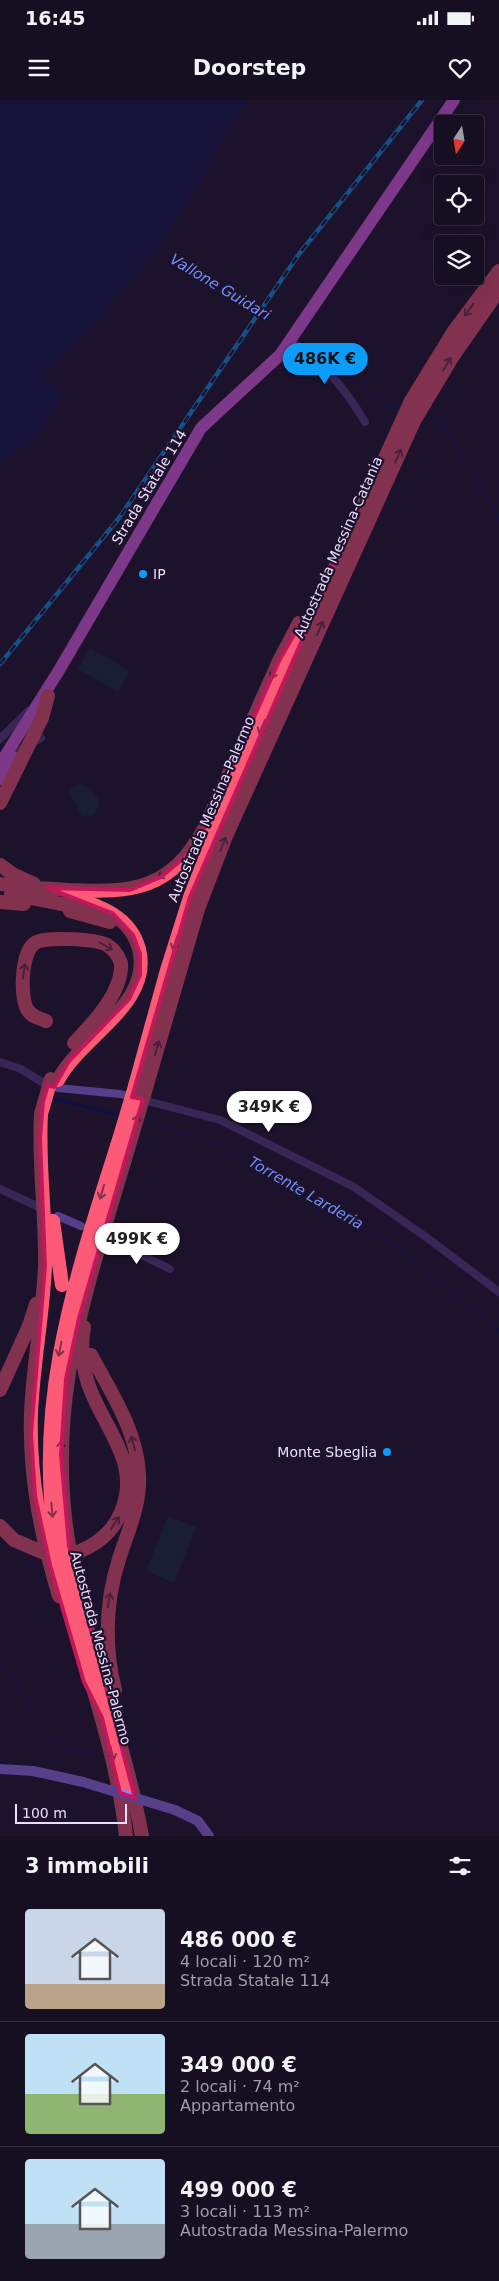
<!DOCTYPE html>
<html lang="it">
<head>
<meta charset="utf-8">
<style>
	body { margin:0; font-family:"DejaVu Sans",sans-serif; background:#231c2e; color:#f1f3f6; height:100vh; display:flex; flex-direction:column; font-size:19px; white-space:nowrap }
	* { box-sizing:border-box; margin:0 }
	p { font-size:16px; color:#9e9ca5 }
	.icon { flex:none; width:28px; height:28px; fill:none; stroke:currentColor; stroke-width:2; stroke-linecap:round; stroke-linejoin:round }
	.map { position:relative; height:1736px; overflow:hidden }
	.panel { display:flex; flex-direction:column; background:#160e21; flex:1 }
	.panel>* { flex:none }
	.needle { width:32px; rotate:192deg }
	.tools { position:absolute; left:434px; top:15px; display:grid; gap:10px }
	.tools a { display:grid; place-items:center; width:50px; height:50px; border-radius:5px; background:#160e21; box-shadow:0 5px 20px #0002,0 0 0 1px #352e3f; font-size:25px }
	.scale { position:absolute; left:15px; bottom:12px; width:112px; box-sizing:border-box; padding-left:5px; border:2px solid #ebddfe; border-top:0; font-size:14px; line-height:18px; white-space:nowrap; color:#ebddfe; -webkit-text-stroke:4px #1e122c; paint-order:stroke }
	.price { position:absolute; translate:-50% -42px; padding:0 11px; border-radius:18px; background:#fff; color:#222; font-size:16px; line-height:32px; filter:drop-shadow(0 1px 2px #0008) }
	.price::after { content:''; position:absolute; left:50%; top:30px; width:15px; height:11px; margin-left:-8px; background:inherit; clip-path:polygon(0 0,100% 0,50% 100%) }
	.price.active { background:#0c9dfb; color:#111 }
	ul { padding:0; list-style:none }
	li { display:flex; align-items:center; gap:15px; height:125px; padding:0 25px }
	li+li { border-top:1px solid #352e3f }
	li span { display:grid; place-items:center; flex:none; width:140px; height:100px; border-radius:5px; color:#555 }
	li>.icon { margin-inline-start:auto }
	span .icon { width:60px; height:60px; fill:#fffc; stroke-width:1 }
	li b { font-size:21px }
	h2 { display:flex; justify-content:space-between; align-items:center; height:60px; padding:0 25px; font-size:21px }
	.status { display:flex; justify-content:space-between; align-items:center; height:35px; padding:0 25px; background:#160e21; direction:ltr }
	.status svg { height:14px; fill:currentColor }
	header { display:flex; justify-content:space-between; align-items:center; height:65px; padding:0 25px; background:#160e21; font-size:22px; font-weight:800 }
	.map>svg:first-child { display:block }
</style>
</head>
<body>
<div class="status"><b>16:45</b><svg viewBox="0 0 49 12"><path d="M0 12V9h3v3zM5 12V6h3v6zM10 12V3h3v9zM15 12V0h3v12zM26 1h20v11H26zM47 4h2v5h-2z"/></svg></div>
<header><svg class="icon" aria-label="menu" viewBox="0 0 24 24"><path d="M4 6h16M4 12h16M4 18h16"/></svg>Doorstep<svg class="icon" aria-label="heart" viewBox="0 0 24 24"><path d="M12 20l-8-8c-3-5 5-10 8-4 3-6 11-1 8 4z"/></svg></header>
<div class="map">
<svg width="499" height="1736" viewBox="0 0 499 1736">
	<rect width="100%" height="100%" fill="#1e122c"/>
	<!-- green -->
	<path fill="#152d36" d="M90 548 130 571 118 592 78 569Z
		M76 685C88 685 97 692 99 704L94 715 82 716 68 691Z
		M168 1416 196 1427 174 1483 146 1471Z"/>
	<!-- water -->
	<path fill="#0c104a" d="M0 0H249L223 38 208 69 157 150 105 209 106 214 65 252 43 276 62 295C50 326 26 345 0 364Z"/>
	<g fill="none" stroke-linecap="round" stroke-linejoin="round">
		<!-- stream -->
		<path stroke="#0c104a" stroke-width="2.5" d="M157 150 247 206 271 217 292 233
			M298 238 385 304 401 310
			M424 314 433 316 439 320 499 418
			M0 982 41 995
			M51 998 121 1016
			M141 1022 209 1041 288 1080 391 1143 499 1230
			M0 1561 30 1604 39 1631 65 1648 88 1653"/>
		<!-- street -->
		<path stroke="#573e8a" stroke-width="8" d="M290 241C323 260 346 290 365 322
			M0 639 28 611
			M15 653 41 638
			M0 962 21 969 45 984 58 988 120 994 220 1020 354 1087 426 1137 499 1192
			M0 1089 41 1108
			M58 1116 81 1126
			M113 1141 170 1169"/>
		<!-- secondary -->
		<path stroke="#a176fd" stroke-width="10" d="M0 1669 33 1671 83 1682
			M175 1710 198 1721 209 1736"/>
		<!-- primary -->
		<path stroke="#f166fd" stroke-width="12" d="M0 664 58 572 201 328 280 255 454 0
			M0 679 13 657"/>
		<!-- highway -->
		<path stroke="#fd5a78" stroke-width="14" d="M0 703 42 618 48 596
			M0 765 14 775 34 784
			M0 784C23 788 46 788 69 790 134 793 171 790 205 727L279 561 299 523
			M11 794 81 808
			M0 802 24 804
			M70 811 110 822
			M46 921C39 918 31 917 27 909 20 896 21 852 35 843 45 836 96 839 107 845 114 849 118 855 121 863 123 892 93 923 74 943
			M58 980C81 936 153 904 139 849 130 815 98 806 69 796
			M133 993 167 870 190 797 216 730 282 583 411 301 454 231 499 171
			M144 995 198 809 226 736 414 321 453 256 499 190
			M41 1014C38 1064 46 1115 45 1166 43 1215 33 1264 31 1313 29 1377 41 1436 59 1496
			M117 1046C73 1184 29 1317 60 1464 79 1556 116 1643 126 1736
			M128 1049C86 1192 41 1310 72 1462 90 1555 125 1643 142 1736
			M53 1121 62 1185
			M91 1255C111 1292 137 1331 139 1374 141 1404 128 1431 119 1459 105 1503 104 1545 115 1590
			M0 1290 29 1226 36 1204
			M0 1426 14 1440 42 1452
			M78 1452C98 1444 113 1432 121 1412 143 1361 100 1325 87 1280 82 1263 81 1244 84 1227"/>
		<!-- rail casing -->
		<g stroke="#0c9dfb" stroke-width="4.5">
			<path id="rail" d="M0 564 119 418 299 154 422 0"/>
		</g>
		<!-- rail -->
		<use href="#rail" stroke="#1e122c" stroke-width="2.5" stroke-dasharray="8" stroke-linecap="butt"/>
		<!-- secondary-bridge -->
		<path stroke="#a176fd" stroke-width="10" d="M83 1682 175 1710"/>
		<!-- highway-bridge -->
		<path stroke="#fd5a78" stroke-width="14" d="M41 1014 51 979
			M117 1046 133 993
			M128 1049 144 995"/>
	</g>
	<!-- one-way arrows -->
	<defs><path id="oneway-shaft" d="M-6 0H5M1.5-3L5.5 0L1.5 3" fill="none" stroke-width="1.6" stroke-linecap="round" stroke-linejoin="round" transform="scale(1.25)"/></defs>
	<g stroke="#82324e">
		<use href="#oneway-shaft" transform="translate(469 210) rotate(126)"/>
		<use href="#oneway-shaft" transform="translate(447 264) rotate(-59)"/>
		<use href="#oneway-shaft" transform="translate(398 356) rotate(-65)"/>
		<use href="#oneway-shaft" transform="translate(320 528) rotate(-66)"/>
		<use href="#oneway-shaft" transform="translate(274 572) rotate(114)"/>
		<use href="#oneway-shaft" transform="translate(262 627) rotate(114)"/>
		<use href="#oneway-shaft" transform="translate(223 744) rotate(-69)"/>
		<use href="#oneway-shaft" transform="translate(164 774) rotate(147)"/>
		<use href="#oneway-shaft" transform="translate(175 843) rotate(108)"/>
		<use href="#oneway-shaft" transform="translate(106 846) rotate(29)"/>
		<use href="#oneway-shaft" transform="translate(24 871) rotate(-81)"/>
		<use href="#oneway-shaft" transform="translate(157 948) rotate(-74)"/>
		<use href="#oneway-shaft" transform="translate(136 1022) rotate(-73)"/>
		<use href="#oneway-shaft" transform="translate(102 1092) rotate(107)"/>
		<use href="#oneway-shaft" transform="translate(60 1249) rotate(101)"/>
		<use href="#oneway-shaft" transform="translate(133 1343) rotate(-106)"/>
		<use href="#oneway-shaft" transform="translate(61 1348) rotate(-89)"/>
		<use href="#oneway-shaft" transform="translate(52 1410) rotate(84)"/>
		<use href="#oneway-shaft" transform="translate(115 1423) rotate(-57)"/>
		<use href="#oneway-shaft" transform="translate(109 1500) rotate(-80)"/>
		<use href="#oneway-shaft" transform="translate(112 1653) rotate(76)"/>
	</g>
	<!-- marked area -->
	<path d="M0 0H499V1736H0ZM340 453 190 797 132 997 143 999 79 1218 66 1279 61 1355 69 1446 135 1698 120 1693 102 1618 84 1582 50 1465 35 1396 31 1334 45 1166 40 1037 43 1002 48 985 54 987 69 961 129 899 140 875V854L133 835 112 813 48 788 130 790 161 777 185 757 205 727 279 561Z" fill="#1e122c" fill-opacity=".55" fill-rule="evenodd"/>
	<path fill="none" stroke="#c2185b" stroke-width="4" stroke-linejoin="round" d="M340 453 190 797 132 997 143 999 79 1218 66 1279 61 1355 69 1446 135 1698 120 1693 102 1618 84 1582 50 1465 35 1396 31 1334 45 1166 40 1037 43 1002 48 985 54 987 69 961 129 899 140 875V854L133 835 112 813 48 788 130 790 161 777 185 757 205 727 279 561Z"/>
	<!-- markers -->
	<g fill="#0c9dfb" stroke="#1e122c" stroke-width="2">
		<circle cx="143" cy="474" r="5"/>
		<circle cx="387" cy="1352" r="5"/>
	</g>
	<g text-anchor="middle" stroke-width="4.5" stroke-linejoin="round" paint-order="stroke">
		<!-- street labels -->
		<g font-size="14" fill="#ebddfe" stroke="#1e122c">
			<text transform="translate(149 387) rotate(-59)" y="5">Strada Statale 114</text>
			<text transform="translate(338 447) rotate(-66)" y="5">Autostrada Messina-Catania</text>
			<text transform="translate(211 709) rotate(-67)" y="5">Autostrada Messina-Palermo</text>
			<text transform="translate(101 1548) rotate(75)" y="5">Autostrada Messina-Palermo</text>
		</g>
		<!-- poi labels -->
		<g font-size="14" fill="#ebddfe" stroke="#1e122c" text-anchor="start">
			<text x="153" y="479">IP</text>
			<text x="377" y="1357" text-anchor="end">Monte Sbeglia</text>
		</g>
		<!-- water labels -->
		<g font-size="15" font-style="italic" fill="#6d8ffd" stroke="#1e122c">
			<text transform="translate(220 187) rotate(31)" y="5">Vallone Guidari</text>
			<text transform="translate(306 1093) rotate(30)" y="5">Torrente Larderia</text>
		</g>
	</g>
</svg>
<div class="tools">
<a><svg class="needle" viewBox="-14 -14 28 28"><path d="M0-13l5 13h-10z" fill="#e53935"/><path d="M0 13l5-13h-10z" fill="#9e9ca5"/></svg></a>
<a><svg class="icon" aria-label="locate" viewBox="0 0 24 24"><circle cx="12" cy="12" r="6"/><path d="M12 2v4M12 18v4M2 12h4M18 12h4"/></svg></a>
<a><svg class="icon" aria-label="layers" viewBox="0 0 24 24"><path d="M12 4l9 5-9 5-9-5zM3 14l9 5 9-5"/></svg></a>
</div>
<div class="scale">100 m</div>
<b class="price active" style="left:325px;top:285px">486K €</b>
<b class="price" style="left:269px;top:1033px">349K €</b>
<b class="price" style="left:137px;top:1165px">499K €</b>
</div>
<section class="panel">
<h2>3 immobili<svg class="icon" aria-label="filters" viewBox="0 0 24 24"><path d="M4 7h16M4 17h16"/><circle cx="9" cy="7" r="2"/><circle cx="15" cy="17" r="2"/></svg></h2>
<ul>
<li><span style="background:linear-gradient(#c9d6e8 75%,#b9a48a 0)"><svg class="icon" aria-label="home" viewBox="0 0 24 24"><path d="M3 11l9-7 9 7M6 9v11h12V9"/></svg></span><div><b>486 000 €</b><p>4 locali · 120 m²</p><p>Strada Statale 114</p></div></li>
<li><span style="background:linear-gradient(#bfe0f5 60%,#8fb573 0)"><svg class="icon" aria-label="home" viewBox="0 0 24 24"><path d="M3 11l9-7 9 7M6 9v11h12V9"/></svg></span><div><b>349 000 €</b><p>2 locali · 74 m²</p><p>Appartamento</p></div></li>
<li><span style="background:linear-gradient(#bfe0f5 65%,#9aa5b1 0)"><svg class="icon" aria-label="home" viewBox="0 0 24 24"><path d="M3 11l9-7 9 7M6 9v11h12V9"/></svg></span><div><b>499 000 €</b><p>3 locali · 113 m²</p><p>Autostrada Messina-Palermo</p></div></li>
</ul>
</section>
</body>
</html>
